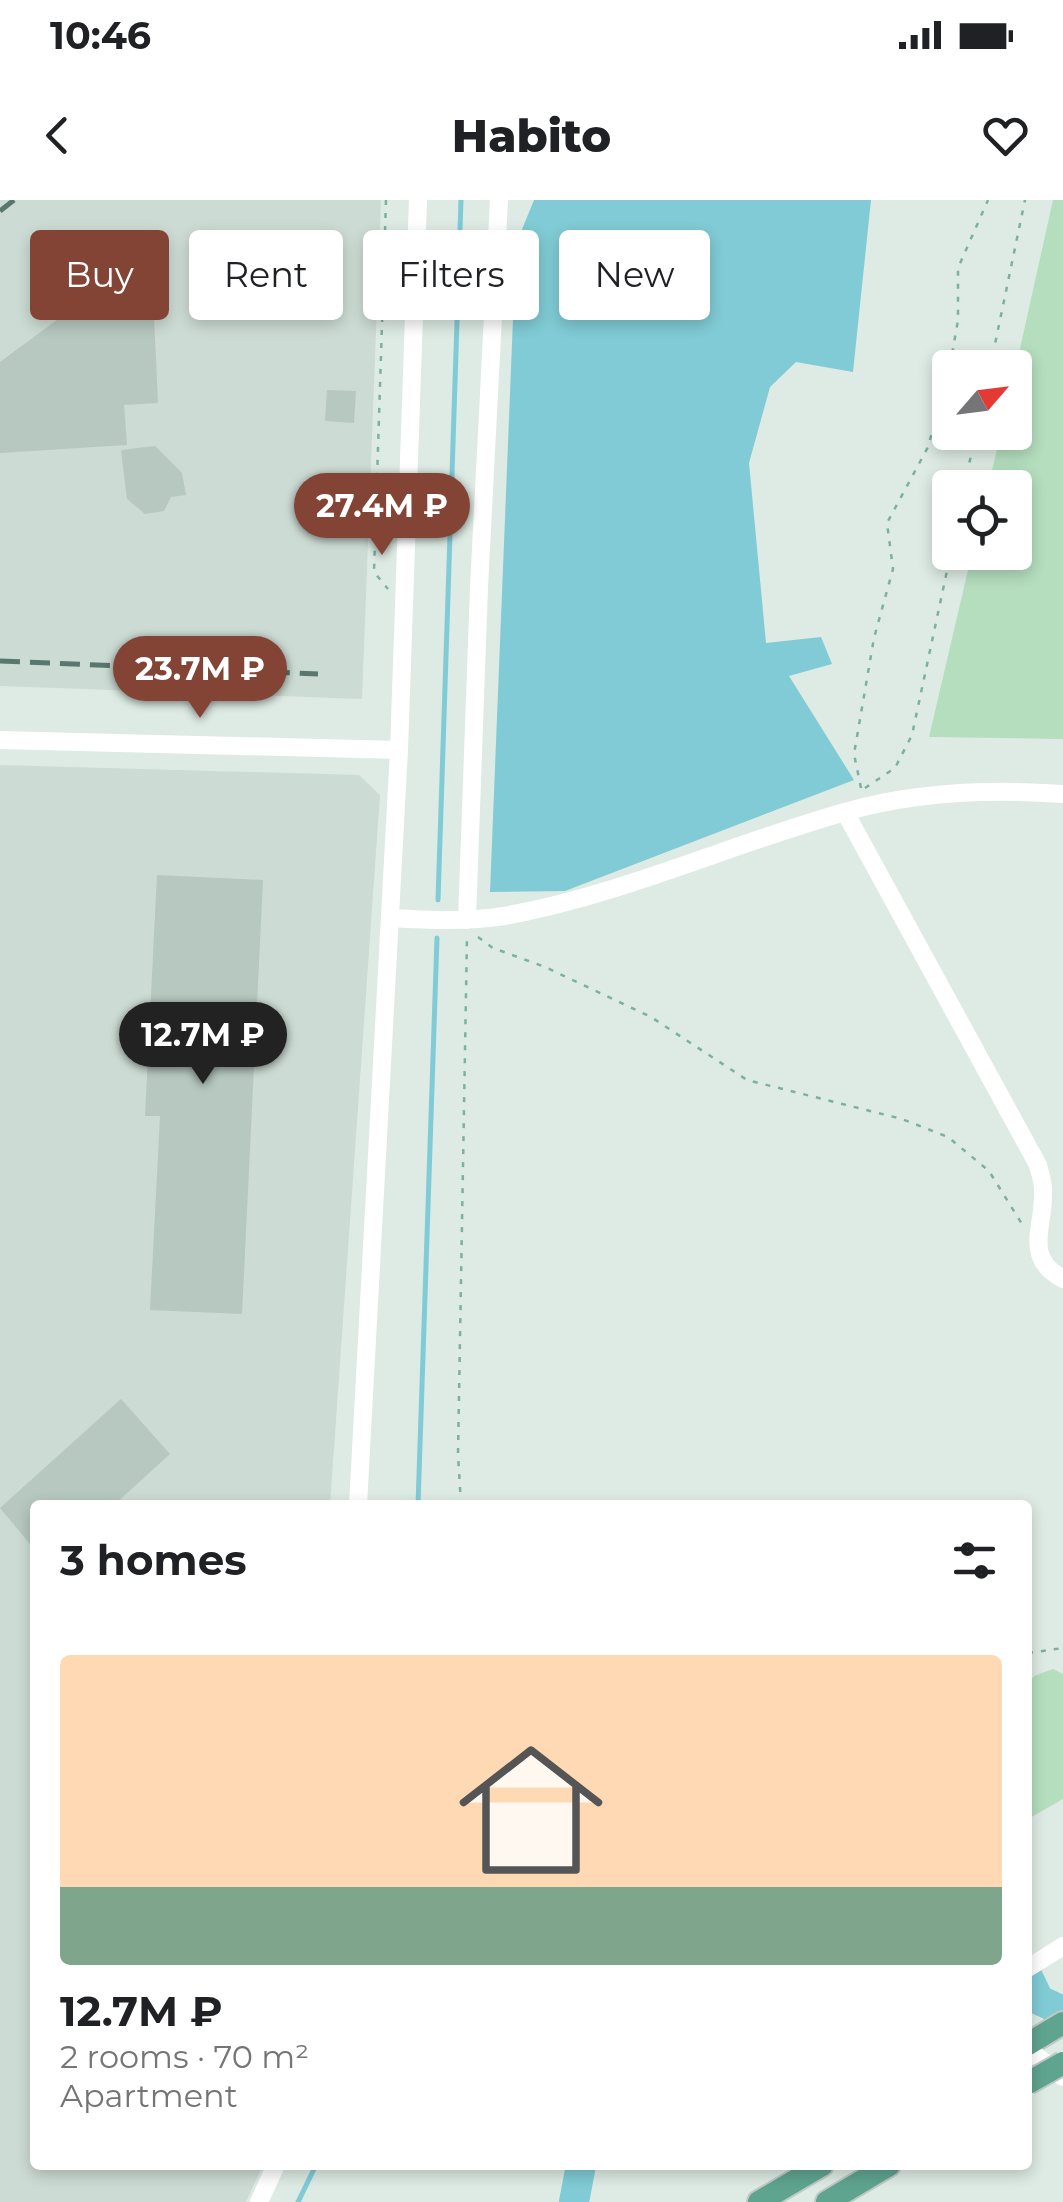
<!DOCTYPE html>
<html lang="en">
<head>
<meta charset="utf-8">
<style>
	body { margin:0; font-family:Montserrat,sans-serif; background:#f2f2f2; color:#202124; height:100vh; display:flex; flex-direction:column; font-size:38px; white-space:nowrap }
	* { box-sizing:border-box; margin:0 }
	p { font-size:32px; color:#757577 }
	.icon { flex:none; width:55px; height:55px; fill:none; stroke:currentColor; stroke-width:2; stroke-linecap:round; stroke-linejoin:round }
	.map { position:relative; flex:1; overflow:hidden }
	.panel { position:absolute; left:30px; top:1300px; width:1002px; height:670px; display:flex; flex-direction:column; background:#fff; border-radius:10px; box-shadow:0 5px 15px #0003 }
	.panel>* { flex:none }
	.banner { position:absolute; left:30px; top:30px; width:1005px; height:90px; display:flex; gap:20px }
	.needle { width:65px; rotate:62deg }
	.fabs { position:absolute; left:932px; top:150px; display:grid; gap:20px }
	.fabs a { display:grid; place-items:center; width:100px; height:100px; border-radius:10px; background:#fff; box-shadow:0 5px 15px #0003; font-size:50px }
	.price { position:absolute; translate:-50% -85px; padding:0 22px; border-radius:35px; background:#834435; color:#fff; font-size:32px; line-height:65px; filter:drop-shadow(0 2px 5px #0008) }
	.price::after { content:''; position:absolute; left:50%; top:60px; width:30px; height:22px; margin-left:-15px; background:inherit; clip-path:polygon(0 0,100% 0,50% 100%) }
	.price.selected { background:#222; color:#fff }
	ul { padding:0; list-style:none }
	li { display:grid; align-content:center; gap:20px; height:530px; padding:0 30px }
	li+li { border-top:2px solid #e0e0e0 }
	li span { display:grid; place-items:center; height:310px; border-radius:10px; color:#555 }
	li>.icon { margin-inline-start:auto }
	span .icon { width:180px; height:180px; fill:#fffc; stroke-width:1 }
	li b { font-size:42px }
	h2 { display:flex; justify-content:space-between; align-items:center; height:120px; padding:0 30px; font-size:42px }
	.pill { padding:0 35px; border-radius:10px; background:#fff; box-shadow:0 5px 15px #0003; font-size:35px; line-height:90px }
	.pill.selected { background:#834435; color:#fff }
	.status { display:flex; justify-content:space-between; align-items:center; height:70px; padding:0 50px; background:#fff; direction:ltr }
	.status svg { height:28px; fill:currentColor }
	header { display:flex; justify-content:space-between; align-items:center; height:130px; padding:0 30px; background:#fff; font-size:45px; font-weight:800 }
	.map>svg:first-child { display:block }
</style>
</head>
<body>
<div class="status"><b>10:46</b><svg viewBox="0 0 49 12"><path d="M0 12V9h3v3zM5 12V6h3v6zM10 12V3h3v9zM15 12V0h3v12zM26 1h20v11H26zM47 4h2v5h-2z"/></svg></div>
<header><svg class="icon" aria-label="back" viewBox="0 0 24 24"><path d="M15 5l-7 7 7 7"/></svg>Habito<svg class="icon" aria-label="heart" viewBox="0 0 24 24"><path d="M12 20l-8-8c-3-5 5-10 8-4 3-6 11-1 8 4z"/></svg></header>
<div class="map">
<svg width="1063" height="2002" viewBox="0 0 1063 2002">
	<rect width="100%" height="100%" fill="#ddebe4"/>
	<!-- built -->
	<path fill="#ccdbd3" d="M0 0H381L362 499 0 486Z
		M0 565 359 575 380 595 330 1305H35V1965H263L246 2002H0Z"/>
	<!-- green -->
	<path fill="#b4debe" d="M1053 0H1063V539L929 537 972 353 1015 352V288L988 287 1001 233 1015 232V171Z
		M1053 1469 1063 1474V1599L1028 1619V1484L1034 1476Z"/>
	<!-- water -->
	<path fill="#80cbd5" d="M534 0H871L853 172 796 162 770 187 749 263 766 443 821 437 832 464 789 476 854 580 565 691 490 692 516 44Z"/>
	<g fill="none" stroke-linecap="round" stroke-linejoin="round">
		<!-- stream -->
		<path stroke="#80cbd5" stroke-width="5" d="M438 700 461 0
			M418 1305 437 738
			M298 2002 316 1965"/>
		<!-- river -->
		<path stroke="#80cbd5" stroke-width="30" d="M1028 1777 1039 1800 1063 1811
			M574 2002 581 1965"/>
	</g>
	<!-- building -->
	<path fill="#b6c8c0" d="M152 74 158 203 124 205 127 245 0 253V162L115 77Z
		M327 190 356 191 354 223 325 221Z
		M155 246 182 273 186 295 171 297 164 311 145 314 127 299 121 250Z
		M157 675 263 680 242 1114 150 1110 160 916H145Z
		M121 1199 170 1254 114 1305H35V1350L0 1308Z"/>
	<g fill="none" stroke-linecap="round" stroke-linejoin="round">
		<!-- major casing -->
		<g stroke="#c0c8c6" stroke-width="26">
			<path id="major" d="M1028 1844 1063 1823
				M759 2002 822 1965
				M827 2002 889 1965"/>
		</g>
		<!-- path -->
		<path stroke="#7bb19e" stroke-width="2.5" stroke-dasharray="5 8" stroke-linecap="butt" d="M386 0 374 372 388 389
			M950 166 958 120V68L988 0
			M990 168 1025 0
			M964 288 976 232
			M861 588 854 554 874 438 893 369 887 323 928 247 950 168
			M865 588 895 568 912 535 951 352
			M478 737 493 748 545 767 651 817 747 880 902 919 948 937 989 971 1022 1024
			M461 1305 458 1254 467 736
			M1028 1453 1063 1448"/>
		<!-- minor -->
		<path stroke="#fff" stroke-width="18" d="M0 540 399 550
			M845 612 1038 965C1040 973 1043 982 1043 990 1045 1026 1022 1057 1063 1079
			M390 718C428 720 466 722 504 716 621 695 731 644 845 612 914 592 992 589 1063 594
			M467 720 479 387 499 0
			M358 1305 399 550 418 0
			M1028 1768 1063 1746
			M1028 1849 1063 1877
			M259 2002 276 1965"/>
		<!-- major -->
		<use href="#major" stroke="#5ea48f" stroke-width="22"/>
		<!-- rail -->
		<path stroke="#58776e" stroke-width="5" stroke-dasharray="20 10" stroke-linecap="butt" d="M0 11 14 0
			M0 461 318 474"/>
		<!-- major-bridge casing -->
		<g stroke="#c0c8c6" stroke-width="26" stroke-linecap="butt">
			<path id="major-bridge" d="M1028 1883 1063 1863"/>
		</g>
		<!-- major-bridge -->
		<use href="#major-bridge" stroke="#5ea48f" stroke-width="22"/>
	</g>
</svg>
<div class="fabs">
<a><svg class="needle" viewBox="-14 -14 28 28"><path d="M0-13l5 13h-10z" fill="#e53935"/><path d="M0 13l5-13h-10z" fill="#757577"/></svg></a>
<a><svg class="icon" aria-label="locate" viewBox="0 0 24 24"><circle cx="12" cy="12" r="6"/><path d="M12 2v4M12 18v4M2 12h4M18 12h4"/></svg></a>
</div>
<b class="price" style="left:382px;top:358px">27.4M ₽</b>
<b class="price" style="left:200px;top:521px">23.7M ₽</b>
<b class="price selected" style="left:203px;top:887px">12.7M ₽</b>
<div class="banner">
<a class="pill selected">Buy</a>
<a class="pill">Rent</a>
<a class="pill">Filters</a>
<a class="pill">New</a>
</div>
<section class="panel">
<h2>3 homes<svg class="icon" aria-label="filters" viewBox="0 0 24 24"><path d="M4 7h16M4 17h16"/><circle cx="9" cy="7" r="2"/><circle cx="15" cy="17" r="2"/></svg></h2>
<ul>
<li><span style="background:linear-gradient(#ffd9b3 75%,#7fa58c 0)"><svg class="icon" aria-label="home" viewBox="0 0 24 24"><path d="M3 11l9-7 9 7M6 9v11h12V9"/></svg></span><div><b>12.7M ₽</b><p>2 rooms · 70 m²</p><p>Apartment</p></div></li>
</ul>
</section>
</div>
</body>
</html>
